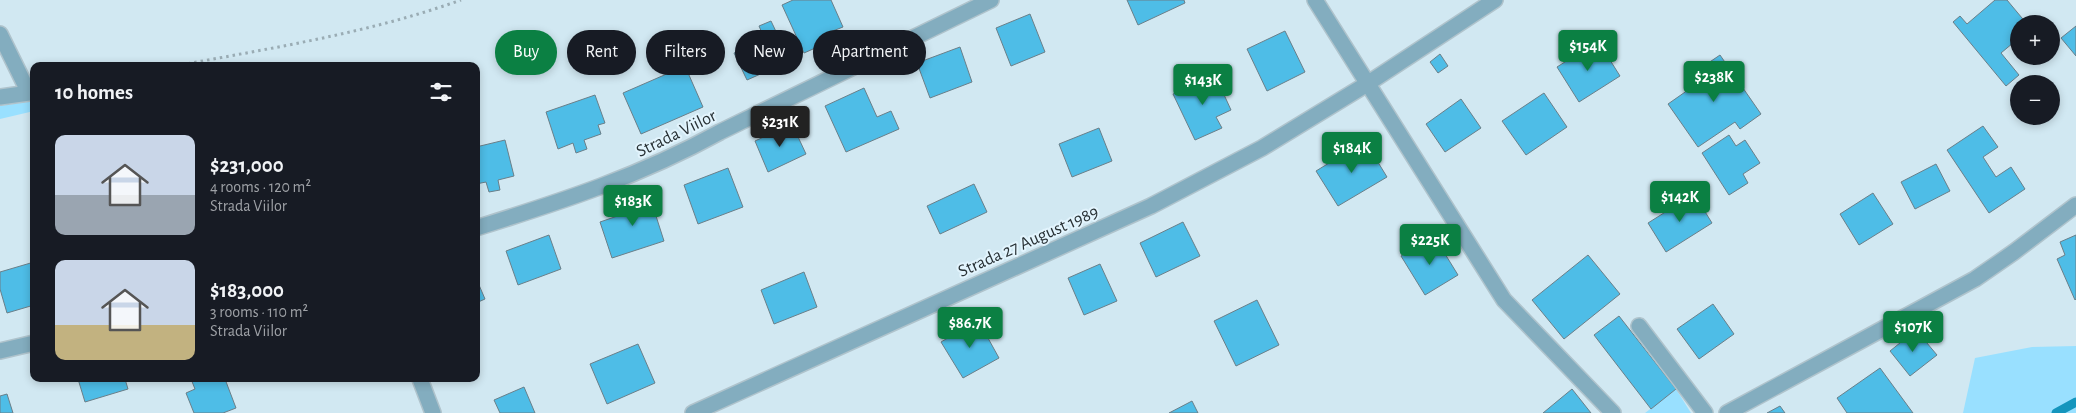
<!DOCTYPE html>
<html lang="en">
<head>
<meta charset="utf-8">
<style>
	body { margin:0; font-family:"Alegreya Sans",sans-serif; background:#20242c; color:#f1f3f6; height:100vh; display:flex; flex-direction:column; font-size:19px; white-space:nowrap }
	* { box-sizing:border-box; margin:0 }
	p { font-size:16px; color:#9ea1a6 }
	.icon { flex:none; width:28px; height:28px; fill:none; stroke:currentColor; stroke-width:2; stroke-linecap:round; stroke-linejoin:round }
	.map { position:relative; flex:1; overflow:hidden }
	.sheet { position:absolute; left:30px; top:62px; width:450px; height:320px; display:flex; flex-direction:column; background:#171b24; border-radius:10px; box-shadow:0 2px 8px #0003 }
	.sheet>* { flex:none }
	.hud { position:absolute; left:495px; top:30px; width:475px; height:45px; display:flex; gap:10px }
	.controls { position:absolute; left:2010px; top:15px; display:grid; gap:10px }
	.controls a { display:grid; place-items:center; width:50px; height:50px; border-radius:50%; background:#171b24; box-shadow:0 2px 8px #0003; font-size:25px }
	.price { position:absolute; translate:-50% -42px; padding:0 11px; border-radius:5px; background:#0b8043; color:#fff; font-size:16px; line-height:32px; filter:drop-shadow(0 1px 2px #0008) }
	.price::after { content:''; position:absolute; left:50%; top:30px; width:15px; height:11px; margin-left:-8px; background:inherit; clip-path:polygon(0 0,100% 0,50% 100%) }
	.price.on { background:#222; color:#fff }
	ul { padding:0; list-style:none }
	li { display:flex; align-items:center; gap:15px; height:125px; padding:0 25px }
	li span { display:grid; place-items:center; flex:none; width:140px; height:100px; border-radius:10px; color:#555 }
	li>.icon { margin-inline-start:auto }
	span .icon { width:60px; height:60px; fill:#fffc; stroke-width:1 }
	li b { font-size:21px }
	h2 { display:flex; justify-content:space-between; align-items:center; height:60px; padding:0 25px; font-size:21px }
	.chip { padding:0 18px; border-radius:22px; background:#171b24; box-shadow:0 2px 8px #0003; font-size:18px; line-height:45px }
	.chip.on { background:#0b8043; color:#fff }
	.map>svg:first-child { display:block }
</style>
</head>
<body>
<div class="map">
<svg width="2076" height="413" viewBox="0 0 2076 413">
	<rect width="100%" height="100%" fill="#d1e8f2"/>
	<!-- green -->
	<path fill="#99e0ff" d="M34 101V111L0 119V106Z
		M2076 346V413H1963L1975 358 2032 347Z
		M1676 389 1691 413H1645Z"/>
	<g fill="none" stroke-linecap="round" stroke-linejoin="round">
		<!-- stream -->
		<path stroke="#1495bd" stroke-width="9" d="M2056 413 2076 402"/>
	</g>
	<!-- building -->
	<path fill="#4ebde7" stroke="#6a7f89" d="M793 0H831L843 27 825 34 829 42 804 53 782 5Z
		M1127 0H1184L1185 3 1138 25Z
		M1995 0H2007L2027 24H2019V38L2001 53 2019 75 2006 86 1953 22 1960 16 1967 24Z
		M1030 14 1045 52 1011 66 996 28Z
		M771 21 790 61 747 80 734 53 765 40 759 26Z
		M2076 26V56L2061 38Z
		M1285 31 1305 72 1267 91 1247 49Z
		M1598 41 1620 76 1579 102 1557 67Z
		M960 47 972 82 930 98 917 63Z
		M1440 54 1448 66 1438 73 1430 62Z
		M1720 55 1761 114 1740 129 1735 122 1698 147 1668 104 1698 83 1692 74Z
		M685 66 703 107 641 134 623 93Z
		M1215 75 1231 110 1216 117 1222 128 1195 140 1173 94Z
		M864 88 877 117 891 111 899 129 846 152 825 106Z
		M1544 93 1567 127 1526 155 1502 121Z
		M595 95 605 123 598 125 601 134 584 140 587 149 576 153 573 143 558 149 546 112Z
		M1461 99 1481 128 1445 152 1426 124Z
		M792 124 806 154 768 172 755 141Z
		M1983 126 1998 147 1983 157 1996 177 2011 167 2025 189 1989 213 1947 150Z
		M1099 128 1112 161 1072 177 1059 144Z
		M1729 135 1736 146 1745 140 1760 163 1743 174 1748 183 1729 195 1702 153Z
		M505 140 514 176 498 180 500 190 489 192 486 182 476 184V147Z
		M1365 141 1387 177 1338 206 1316 171Z
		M1936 164 1950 191 1915 209 1901 182Z
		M728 168 743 207 698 224 684 185Z
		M974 184 987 212 940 234 927 206Z
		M648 191 664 241 612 258 600 222 632 211 627 197Z
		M1873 193 1893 224 1859 245 1840 214Z
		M1694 194 1712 223 1666 252 1648 223Z
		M1183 222 1200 256 1156 277 1140 243Z
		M549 235 561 269 518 285 506 251Z
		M2076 235V299L2075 300 2057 259 2065 255 2060 242Z
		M1434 236 1458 275 1425 295 1401 256Z
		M1588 255 1620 294 1564 339 1532 300Z
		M34 262V305L7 313 0 289V272Z
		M1100 264 1117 301 1084 315 1068 278Z
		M804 272 817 307 774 324 761 290Z
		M476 278 485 299 476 303Z
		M1257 300 1279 345 1236 366 1214 321Z
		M1713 304 1734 334 1699 359 1677 329Z
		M1619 316 1676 389 1651 409 1594 335Z
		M978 320 999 358 963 378 941 342Z
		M1916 330 1937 355 1910 376 1890 351Z
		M638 344 655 383 607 404 590 364Z
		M1880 368 1913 413H1847L1837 398Z
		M78 379H125L128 389 85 402Z
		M191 379H225L236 408 223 413H194L186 393 195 389Z
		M524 387 535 413H500L494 400Z
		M1572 389 1591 413H1543Z
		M7 394 13 413H0V396Z
		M1192 401 1198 413H1169Z
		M1780 406 1785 413H1767Z"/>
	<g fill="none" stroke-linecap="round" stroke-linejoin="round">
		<!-- minor casing -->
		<g stroke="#afc3cc" stroke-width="18">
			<path id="minor" d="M1315 0 1504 300 1613 413
				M0 34 29 93 0 97
				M476 228C563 201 640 176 720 132L991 0
				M1639 326 1705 413
				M0 351 34 343
				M420 379 433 413
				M693 413 1151 206 1262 148 1367 84 1495 0
				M1727 413 1975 279 2014 252 2076 205"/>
		</g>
		<!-- path -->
		<path stroke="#9aacb4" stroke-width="3" stroke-dasharray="2.5 4" stroke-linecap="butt" d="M175 66C272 48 369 33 461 0"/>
		<!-- minor -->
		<use href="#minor" stroke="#83adbf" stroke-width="15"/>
	</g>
	<g text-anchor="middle" stroke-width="4" stroke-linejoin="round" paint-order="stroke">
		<!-- street labels -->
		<g font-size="18" fill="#283135" stroke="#e2f4fd">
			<text transform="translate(676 133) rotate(-26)" y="6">Strada Viilor</text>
			<text transform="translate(1028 241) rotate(-24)" y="6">Strada 27 August 1989</text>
		</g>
	</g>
</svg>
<div class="controls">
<a>+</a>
<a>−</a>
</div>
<b class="price" style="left:1588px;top:72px">$154K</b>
<b class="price" style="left:1714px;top:103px">$238K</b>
<b class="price" style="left:1203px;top:106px">$143K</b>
<b class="price on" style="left:780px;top:148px">$231K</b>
<b class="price" style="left:1352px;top:174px">$184K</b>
<b class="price" style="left:1680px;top:223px">$142K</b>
<b class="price" style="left:633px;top:227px">$183K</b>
<b class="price" style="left:1430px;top:266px">$225K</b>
<b class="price" style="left:970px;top:349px">$86.7K</b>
<b class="price" style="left:1913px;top:353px">$107K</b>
<div class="hud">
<a class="chip on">Buy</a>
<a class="chip">Rent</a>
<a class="chip">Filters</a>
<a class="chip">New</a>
<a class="chip">Apartment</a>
</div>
<section class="sheet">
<h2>10 homes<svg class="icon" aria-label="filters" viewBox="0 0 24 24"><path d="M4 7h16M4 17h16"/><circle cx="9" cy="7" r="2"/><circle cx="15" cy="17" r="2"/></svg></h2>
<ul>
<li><span style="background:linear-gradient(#c9d6e8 60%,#9aa5b1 0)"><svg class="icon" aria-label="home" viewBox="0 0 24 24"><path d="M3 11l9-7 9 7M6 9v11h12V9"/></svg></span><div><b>$231,000</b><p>4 rooms · 120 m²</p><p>Strada Viilor</p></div></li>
<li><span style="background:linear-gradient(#c9d6e8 65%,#c2b280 0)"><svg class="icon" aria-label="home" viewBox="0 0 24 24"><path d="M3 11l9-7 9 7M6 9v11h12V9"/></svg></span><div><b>$183,000</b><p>3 rooms · 110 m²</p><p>Strada Viilor</p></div></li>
</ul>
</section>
</div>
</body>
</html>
